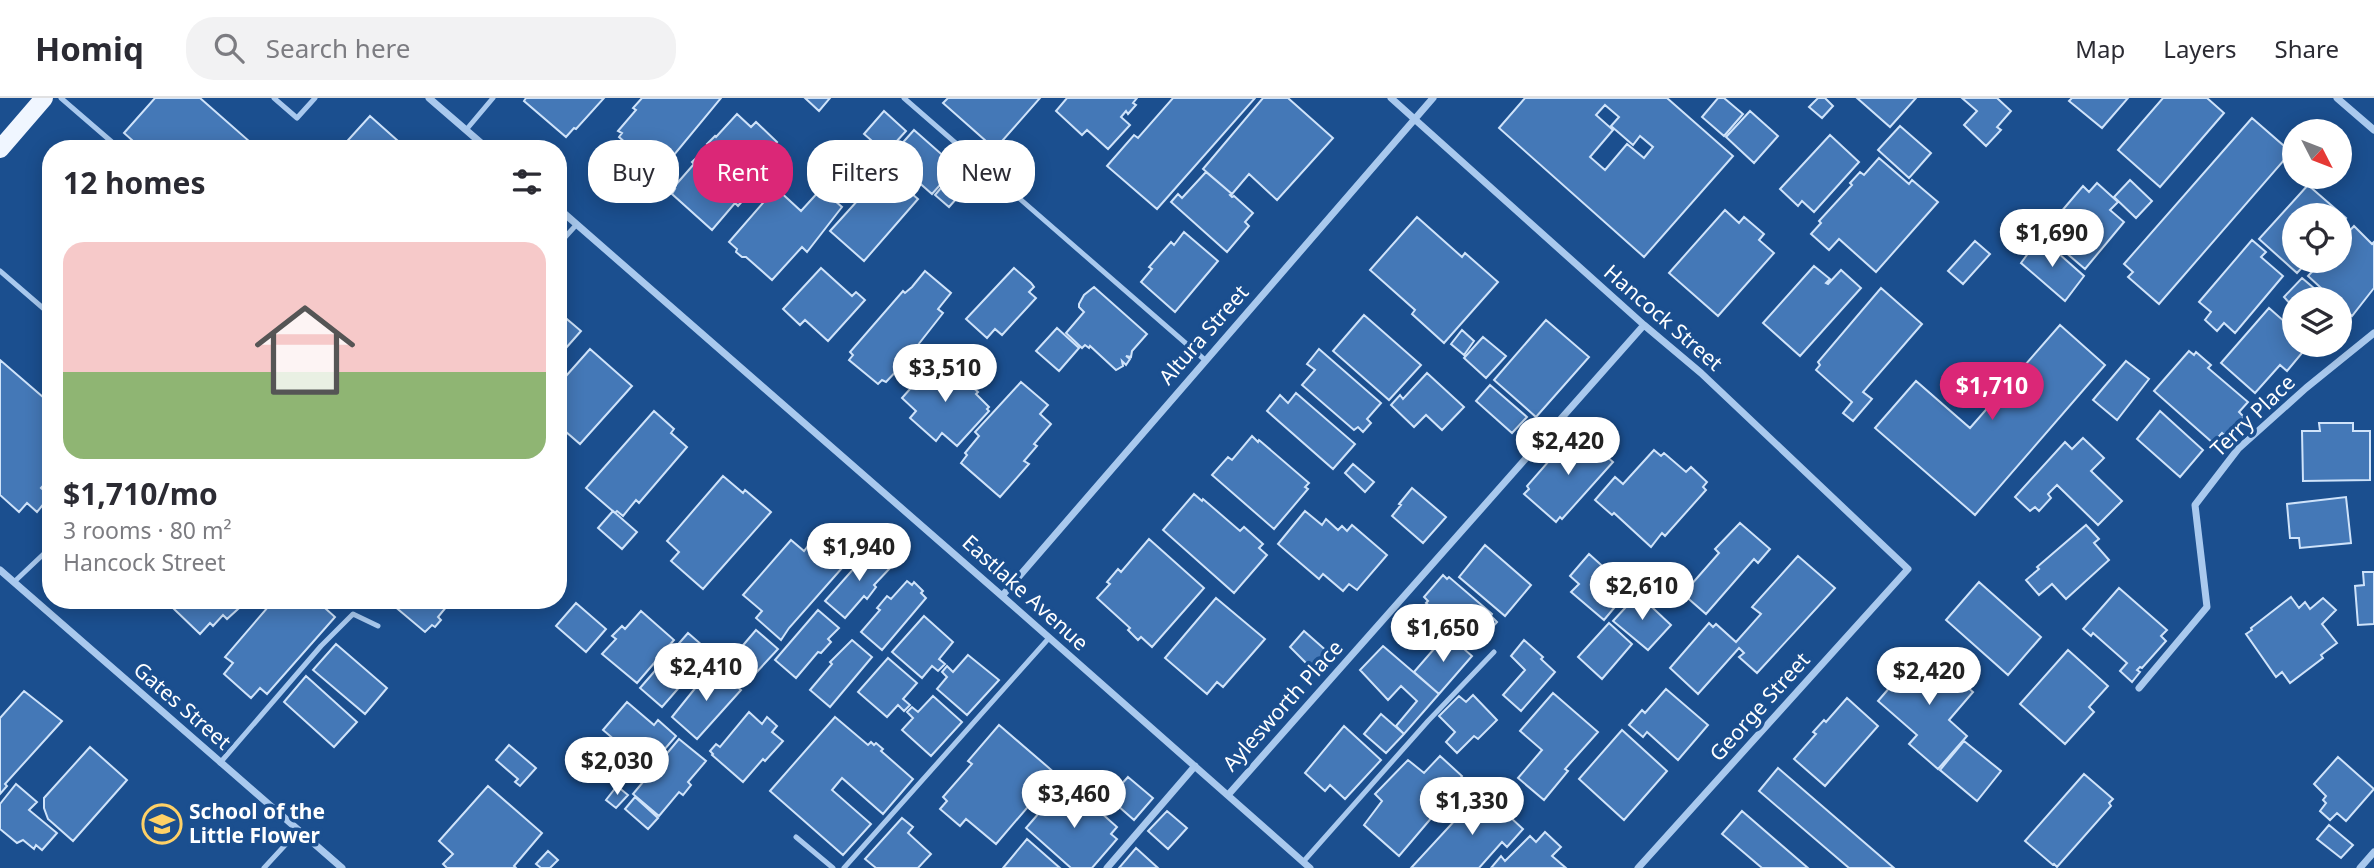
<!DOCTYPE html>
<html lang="en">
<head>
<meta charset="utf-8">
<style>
	body { margin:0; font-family:"Noto Sans",sans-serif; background:#f2f2f3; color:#2b2b33; height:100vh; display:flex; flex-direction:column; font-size:26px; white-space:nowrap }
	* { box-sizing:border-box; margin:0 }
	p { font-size:23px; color:#7c7c81 }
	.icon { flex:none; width:38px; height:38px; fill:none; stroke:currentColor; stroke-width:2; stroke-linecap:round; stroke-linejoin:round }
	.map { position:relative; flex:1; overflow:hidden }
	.drawer { position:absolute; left:42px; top:42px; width:525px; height:469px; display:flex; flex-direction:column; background:#fff; border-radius:28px; box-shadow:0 4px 18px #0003 }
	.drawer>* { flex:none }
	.top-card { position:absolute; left:588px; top:42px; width:665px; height:63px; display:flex; gap:14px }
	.needle { width:46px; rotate:132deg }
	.controls { position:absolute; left:2282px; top:21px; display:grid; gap:14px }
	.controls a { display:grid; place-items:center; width:70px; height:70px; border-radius:50%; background:#fff; box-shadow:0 4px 18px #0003; font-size:35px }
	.price { position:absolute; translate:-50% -60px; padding:0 16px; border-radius:24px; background:#fff; color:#222; font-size:23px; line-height:46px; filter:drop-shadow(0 2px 4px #0008) }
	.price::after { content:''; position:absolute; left:50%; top:42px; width:21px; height:16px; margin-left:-10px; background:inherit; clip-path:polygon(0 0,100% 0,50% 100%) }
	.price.current { background:#db2777; color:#fff }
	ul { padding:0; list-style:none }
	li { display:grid; align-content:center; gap:14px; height:371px; padding:0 21px }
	li span { display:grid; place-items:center; height:217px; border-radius:21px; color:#555 }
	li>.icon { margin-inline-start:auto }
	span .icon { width:126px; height:126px; fill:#fffc; stroke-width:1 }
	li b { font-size:30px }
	h2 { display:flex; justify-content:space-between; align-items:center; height:84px; padding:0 21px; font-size:30px }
	.tag { padding:0 24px; border-radius:28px; background:#fff; box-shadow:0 4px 18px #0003; font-size:24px; line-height:63px }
	.tag.current { background:#db2777; color:#fff }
	header { display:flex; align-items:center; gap:42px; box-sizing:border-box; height:98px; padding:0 35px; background:#fff; border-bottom:2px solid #e1e1e2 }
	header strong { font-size:33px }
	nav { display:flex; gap:38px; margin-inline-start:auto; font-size:24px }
	.search { width:490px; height:63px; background:#f2f2f3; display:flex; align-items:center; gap:18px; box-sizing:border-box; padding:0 24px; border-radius:28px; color:#7c7c81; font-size:26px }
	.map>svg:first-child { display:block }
</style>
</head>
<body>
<header>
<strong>Homiq</strong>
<div class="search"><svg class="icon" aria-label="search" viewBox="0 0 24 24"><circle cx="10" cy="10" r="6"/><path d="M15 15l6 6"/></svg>Search here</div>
<nav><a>Map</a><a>Layers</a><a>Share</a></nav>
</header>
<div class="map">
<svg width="2374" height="770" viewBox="0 0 2374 770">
	<rect width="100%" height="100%" fill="#1b4f8f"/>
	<!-- building -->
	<path fill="#4478b7" stroke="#cfe3fa" stroke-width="2" fill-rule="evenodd" d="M155 0H200L258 51H142L124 35Z
		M526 0H604L576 31 574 30 566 39 524 3Z
		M642 0H721L669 63 667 62 661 68 637 48 634 52 619 39 622 35 618 33 636 12 633 10Z
		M805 0H830L819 13Z
		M948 0H1040L995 51 943 5Z
		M1067 0H1137L1133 5 1136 7 1128 16 1126 13 1121 19 1130 27 1108 51 1087 32 1082 37 1056 13Z
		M1173 0H1255L1157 111 1107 68 1134 37 1138 40Z
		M1263 0H1288L1333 40 1277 102 1249 76 1232 96 1203 71Z
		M1525 0H1667L1733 58 1644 159 1499 30ZM1605 7 1619 19 1611 28 1633 47 1640 38 1653 49 1644 60 1627 46 1605 72 1590 59 1613 32 1596 17Z
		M1718 0H1724L1743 16 1724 38 1702 19Z
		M1818 0H1825L1833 8 1822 20 1809 9Z
		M1857 0H1916L1890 29Z
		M1962 0H1997L2011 13 1997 29 2001 32 1986 48 1964 27 1977 13Z
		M2072 0H2128L2102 30 2069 3Z
		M2163 0H2207L2224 15 2160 89 2118 52Z
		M884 13 906 33 886 55 864 36Z
		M1750 13 1778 38 1754 65 1726 39Z
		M737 16 751 29 756 24 777 44 773 48 781 54 751 88 754 90 738 108 735 105 712 132 672 96 675 91 673 90 694 66 692 64 709 48 707 46 715 38 716 39Z
		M370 18 407 51H340Z
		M2252 20 2291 54 2159 206 2128 179 2133 174 2124 166Z
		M1900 28 1931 55 1909 80 1878 52Z
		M914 32 956 69 932 96 890 59Z
		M1830 37 1859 64 1814 114 1802 103 1798 108 1780 91Z
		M1879 60 1909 86 1912 82 1938 104 1876 174 1839 141 1829 152 1811 136 1821 125 1819 123 1852 87 1850 85 1860 74 1864 77Z
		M957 71 972 83 949 109 935 97Z
		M887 73 894 79 897 76 914 91 911 95 918 101 864 163 830 133 878 80 880 81Z
		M1206 74 1232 96 1230 97 1232 99 1234 98 1253 115 1245 124 1249 128 1227 154 1171 104 1178 96 1182 100Z
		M2130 82 2152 103 2136 120 2114 99Z
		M2097 85 2118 104 2110 112 2124 124 2085 171 2043 135 2083 88 2089 94Z
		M2308 87 2346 120 2340 126V117H2294V163H2308L2297 175 2259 141Z
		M776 90 801 113 821 91 842 109 807 154 802 149 772 182 746 159H742L736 154 737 151 729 144Z
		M1725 112 1739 125 1744 119 1764 136 1759 142 1774 155 1718 218 1669 175Z
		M1417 119 1462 159 1465 155 1498 184 1444 245 1412 216 1415 212 1370 172Z
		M2354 128 2372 146 2374 144V190L2352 218 2340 208V201H2333L2308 178 2322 163H2340V143Z
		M1184 134 1218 163 1175 214 1141 184 1152 171 1149 169 1171 144 1174 147Z
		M2040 139 2084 178 2065 203 2021 165Z
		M2252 142 2266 154 2261 159 2283 178 2235 235 2224 225 2217 233 2205 222 2211 214 2199 204Z
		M1975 143 1990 156 1963 186 1948 173Z
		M1814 168 1830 181 1826 185 1828 186 1841 172 1861 190 1800 258 1763 225Z
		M821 170 852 198 856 194 865 202 828 243 805 222 800 227 783 211Z
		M1014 170 1031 185 1034 189 1029 194 1036 200 1002 237 995 231 987 240 966 221Z
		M925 173 951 195 938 211 943 215 914 252 918 255 904 271 901 268 886 284 882 282 878 286 849 262 853 257 850 254 903 193 905 195 912 189Z
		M2302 180 2315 191 2310 196 2316 201H2294V210L2284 199Z
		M1094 189 1147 236 1132 253 1131 259 1126 258 1130 261 1126 267 1122 263 1123 268 1116 272 1090 248 1089 250 1085 247 1082 250 1066 235 1084 214 1079 209V206L1084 197Z
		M1881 190 1922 226 1863 294 1872 301 1853 323 1843 315 1852 304 1816 272 1820 267 1818 264Z
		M558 209 564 214 561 216 581 233 558 259Z
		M2269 210 2294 232V247H2304L2307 249 2287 273 2280 267 2255 295 2221 265Z
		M1364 217 1421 267 1389 302 1333 253Z
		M1546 222 1589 259 1536 319 1494 282Z
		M2060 227 2105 267 1975 417 1875 330 1916 283 1970 330Z
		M1057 230 1079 250 1059 273 1036 253Z
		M1462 232 1474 243 1464 257 1451 246Z
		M1483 239 1506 258 1486 280 1464 260Z
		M590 251 632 288 580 346 558 327V287Z
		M1319 251 1381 305 1367 321 1371 325 1363 334 1358 329 1354 332 1302 287 1315 272 1307 266Z
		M2189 253 2194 257 2196 254 2211 267 2208 270 2248 304 2239 314 2244 319 2226 339 2222 335 2213 345 2154 293Z
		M0 262 51 306V356L44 364 51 370V379L41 390 50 398 37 414 27 405 19 414 0 397Z
		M942 262 978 294 976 296 989 309 987 311 989 313 957 348 942 335 936 343 910 320 916 313 902 300 934 264 937 268Z
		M2126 263 2149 281 2117 322 2093 302Z
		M1427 275 1464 309 1442 332 1426 317 1414 329 1391 307 1400 297 1403 301Z
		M1021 284 1048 307 1040 316 1051 326 1034 346 1037 348 1024 363 1029 366 1000 399 961 365 967 357 965 355 979 338 975 334Z
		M1490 287 1527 319 1512 335 1476 303Z
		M1296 295 1355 346 1333 371 1267 313 1280 297 1288 305Z
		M654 313 674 331 671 335 687 349 639 405 636 402 623 418 617 413 615 415 586 390Z
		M2160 313 2203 352 2180 379 2137 341Z
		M2319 325H2353V333H2370V382L2303 383 2302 333H2320Z
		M1576 332 1613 364 1562 421 1560 419 1556 424 1524 396 1529 391 1527 388Z
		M1252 338 1258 344 1259 342 1309 385 1305 389 1308 391 1274 431 1212 377 1228 359 1232 362Z
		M2083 340 2104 360 2091 373 2122 403 2098 427 2057 387 2048 396 2051 400 2039 413 2035 409 2030 413 2015 399 2065 344 2072 351Z
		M1654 352 1661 358 1664 355 1686 374 1691 369 1707 384 1703 389 1706 392 1665 438 1662 435 1651 449 1614 415 1612 417 1595 402 1615 379 1623 386Z
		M1353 366 1374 384 1365 394 1345 375Z
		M723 378 743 395 745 392 771 414 703 491 671 463 679 454 667 443Z
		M1412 390 1446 419 1423 445 1392 418 1401 407 1399 406Z
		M1194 396 1202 403 1203 401 1240 433 1244 429 1263 446 1259 450 1267 457 1234 495 1163 432Z
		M2346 399 2351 445 2300 450 2299 440H2290L2287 406Z
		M613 413 637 434 622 451 598 430Z
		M1305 413 1322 427 1326 421 1338 432 1342 428 1347 433 1352 427 1387 457 1357 492 1349 486 1343 493 1323 476 1319 481 1278 446Z
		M1740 425 1770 451 1758 465 1754 461 1706 516 1683 496 1719 455 1715 451Z
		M2086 427 2099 441 2094 445 2109 462 2066 501 2052 486 2039 497 2026 482 2039 471 2037 469Z
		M1149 441 1204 490 1152 549 1141 539 1138 542 1128 532 1130 530 1097 500 1110 486 1107 484 1118 471 1121 474Z
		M791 442 804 453 812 443 842 470 789 530 781 542 756 520 762 513 743 497Z
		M1485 447 1531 487 1505 518 1459 479Z
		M871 451 887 462 885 464 891 469 874 487 876 489 867 501 864 498 845 520 825 503Z
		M1589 456 1629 492 1604 522 1571 494 1579 486 1570 478Z
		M1798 458 1835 490 1757 575 1739 559 1744 555 1739 550 1698 596 1670 570 1709 525 1713 529 1716 526 1736 544 1761 516 1752 509Z
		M2363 474H2374V526L2358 527 2355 488 2364 487Z
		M1443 477 1447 481 1449 479 1492 516 1491 518 1497 524 1478 546 1472 540 1469 543 1426 505 1428 503 1424 499Z
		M907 483 912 487 914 484 923 493 921 495 926 500 882 552 861 534 880 512 877 510 887 498 891 501Z
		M1979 484 2041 539 2008 577 1946 522Z
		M2119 490 2167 532 2161 538 2166 543 2142 570 2140 569 2137 572 2140 574 2132 584 2120 573 2127 565 2093 535 2091 538 2083 531Z
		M1638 496 1671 527 1648 552 1613 523Z
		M2291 499 2299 510 2305 504 2310 511 2323 500 2336 512 2322 526 2337 545 2321 557 2323 560 2290 585 2282 574 2276 579 2246 536 2252 532 2251 530Z
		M1216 500 1265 541 1223 589 1217 584 1207 596 1165 560Z
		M183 502H238L233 507 238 511 227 521 223 517 213 528 210 525 200 536 174 511Z
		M274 502H316L335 519 267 596 260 590 251 600 224 576 233 565 225 559Z
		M387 502H452L438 519 441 522 435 529 432 527 425 534Z
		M576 505 606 531 586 554 556 528Z
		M818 512 839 530 828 541 831 544 821 555 818 554 796 580 775 562Z
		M641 513 674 542 637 585 602 556 616 541 612 538 622 528 625 531Z
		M924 518 953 544 939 561 945 566 938 573 932 568 922 580 892 554Z
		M1609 525 1632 546 1602 581 1578 559Z
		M756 532 778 551 754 577 733 559Z
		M1304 533 1329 555 1313 572 1290 549Z
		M688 535 710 554 662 609 640 590Z
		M1447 536 1472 558 1439 596 1414 574Z
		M852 542 872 559 830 609 810 592 832 566 830 564Z
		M1524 542 1543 559 1541 561 1555 574 1521 613 1503 597 1525 572 1511 558Z
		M336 546 387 590 365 616 313 572Z
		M1383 548 1439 596 1404 636 1396 628 1417 603 1401 588 1388 602 1360 572Z
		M1923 551 1973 594 1949 622 1967 638 1938 671 1909 646 1917 637 1878 603Z
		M2068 552 2108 588 2089 609 2094 614 2065 646 2020 606Z
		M968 557 999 582 967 617 937 591 947 579 942 574 947 568 953 574Z
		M888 560 917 585 903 601 910 607 904 613 898 607 887 619 858 594Z
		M713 568 741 592 697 641 672 619Z
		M306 578 357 624 334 649 284 604Z
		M1666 591 1708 627 1678 662 1647 634 1643 639 1629 627 1642 612 1645 615Z
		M24 593 62 623 5 686 7 688 0 696V620Z
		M1553 595 1598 634 1565 671 1568 673 1544 702 1518 680 1542 652 1520 633Z
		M1473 597 1497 622 1478 641 1474 638 1457 655 1446 644 1455 634 1439 618 1459 598 1466 604Z
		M933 598 962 624 931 658 902 632 913 620 907 614 912 609 918 614Z
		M1847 600 1878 628 1825 688 1794 661 1816 636 1813 634 1824 622 1826 624Z
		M627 604 654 627 658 622 676 638 652 666H643L603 632Z
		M749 614 762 626 767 619 777 628 772 634 783 643 765 663 763 661 743 684 712 657 713 656 710 653 716 646 720 649Z
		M1381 616 1404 636 1386 655 1364 636Z
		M835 619 868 647 871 644 874 647 876 645 883 651 881 653 913 681 883 716 842 680 832 692 871 726 843 757 770 693Z
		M999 627 1056 676 996 746 966 721 960 728 940 711 947 703 943 699 972 666 968 663Z
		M1344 628 1381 662 1345 701 1330 687 1325 693 1305 675Z
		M1622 632 1667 673 1624 722 1579 681Z
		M679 641 706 663 688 684 691 687 683 697 679 694 659 718 633 696Z
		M1964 643 2001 673 1977 703 1940 672Z
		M509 647 536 670 520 688 515 684 518 681 496 662Z
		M90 649 127 682 73 743 48 721 44 710V700Z
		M617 654 618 671 605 672 604 655Z
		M1440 658 1462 678 1448 696 1450 698 1399 758 1364 727 1382 703 1375 696 1408 662 1424 675Z
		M2338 659 2374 691 2346 723 2337 715 2330 722 2320 713 2326 705 2323 702 2326 698 2314 686Z
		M1778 670 1894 770H1849L1759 693Z
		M2084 676 2113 701 2109 705 2111 708 2057 769 2054 766 2053 767 2025 743Z
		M1128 679 1153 700 1134 722 1109 700Z
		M16 686 37 704 29 712 57 735 42 752 36 747 34 751 23 742 17 745 0 731V706Z
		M488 688 542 735 514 768 516 770H447L443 766 453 756 439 743Z
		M617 688 628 697 616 710 606 702Z
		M1072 689 1117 729 1111 736 1117 741 1092 770H1071L1026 730 1059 692 1065 697Z
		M1482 693 1523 731 1507 749 1502 744 1479 770H1411Z
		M635 699 658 720 648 731 625 711Z
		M1167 713 1187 730 1168 751 1148 733Z
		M1742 713 1808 770H1762L1722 736Z
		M902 720 913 729 908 735 931 756 918 770H876L865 761Z
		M2329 727 2353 747 2341 760 2317 741Z
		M1545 734 1561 749 1552 758 1566 770H1491L1501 758 1505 763 1530 738 1536 744Z
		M1027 741 1060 770H1003Z
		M1136 750 1158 770H1119Z
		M548 753 558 762 550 770H541L536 766Z"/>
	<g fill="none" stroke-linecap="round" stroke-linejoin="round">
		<!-- service -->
		<path stroke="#a9c9ee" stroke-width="5" d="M61 0 120 51
			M274 0 297 20 315 0
			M904 0 1205 262
			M466 32 493 0
			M558 147 577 126
			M0 173 51 217
			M14 484 51 449
			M220 665 321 548 353 516 378 528
			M796 739 833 770
			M1303 764 1428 623 1494 554
			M264 770 299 732
			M844 770 1049 540"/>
		<!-- minor -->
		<path stroke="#a9c9ee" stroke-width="7" d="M429 0 488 51
			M1391 0 1644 227 1701 275 1908 471 1638 770
			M2337 0 2374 32
			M558 110 1002 498 1310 770
			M0 472 342 770
			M1002 498 1433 0
			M2139 590 2207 509 2195 407 2238 351 2306 290 2374 235
			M1228 697 1644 227
			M1107 770 1195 668
			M2360 770 2374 754"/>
		<!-- primary -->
		<path stroke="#f0f6ff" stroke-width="18" d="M0 51 44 0"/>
	</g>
	<!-- icons -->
	<defs>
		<g id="school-ring" transform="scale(2.0125)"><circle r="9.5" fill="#1b4f8f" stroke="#ffd166" stroke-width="1.5"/><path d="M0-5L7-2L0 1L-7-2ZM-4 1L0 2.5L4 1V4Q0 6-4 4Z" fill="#ffd166"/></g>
	</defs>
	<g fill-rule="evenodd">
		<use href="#school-ring" x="162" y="726"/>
	</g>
	<g text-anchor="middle" stroke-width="7" stroke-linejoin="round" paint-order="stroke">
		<!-- street labels -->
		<g font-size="21" fill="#fff" stroke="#1b4f8f">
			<text transform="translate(1663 220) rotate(41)" y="7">Hancock Street</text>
			<text transform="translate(1204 237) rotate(-49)" y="7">Altura Street</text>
			<text transform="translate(2253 318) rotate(-44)" y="7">Terry Place</text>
			<text transform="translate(1025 495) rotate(42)" y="7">Eastlake Avenue</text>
			<text transform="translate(182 608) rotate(41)" y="7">Gates Street</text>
			<text transform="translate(1283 608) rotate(-48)" y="7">Aylesworth Place</text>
			<text transform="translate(1760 609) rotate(-48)" y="7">George Street</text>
		</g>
		<!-- poi labels -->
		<g font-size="21" font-weight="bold" fill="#fff" stroke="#1b4f8f" text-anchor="start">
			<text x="189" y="721">School of the<tspan x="189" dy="24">Little Flower</tspan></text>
		</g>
	</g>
</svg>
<div class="controls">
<a><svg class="needle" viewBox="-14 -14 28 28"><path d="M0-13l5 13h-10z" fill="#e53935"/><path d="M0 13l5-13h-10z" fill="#7c7c81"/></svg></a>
<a><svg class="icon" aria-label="locate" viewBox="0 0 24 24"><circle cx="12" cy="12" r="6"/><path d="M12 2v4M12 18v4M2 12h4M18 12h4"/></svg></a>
<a><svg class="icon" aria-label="layers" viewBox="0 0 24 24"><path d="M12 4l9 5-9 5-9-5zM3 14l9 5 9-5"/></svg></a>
</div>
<b class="price" style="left:2052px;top:171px">$1,690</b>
<b class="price" style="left:945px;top:306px">$3,510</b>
<b class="price current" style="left:1992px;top:324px">$1,710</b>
<b class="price" style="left:1568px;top:379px">$2,420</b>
<b class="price" style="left:859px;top:485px">$1,940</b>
<b class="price" style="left:1642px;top:524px">$2,610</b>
<b class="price" style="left:1443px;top:566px">$1,650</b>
<b class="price" style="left:706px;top:605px">$2,410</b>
<b class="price" style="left:1929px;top:609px">$2,420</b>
<b class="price" style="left:617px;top:699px">$2,030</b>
<b class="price" style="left:1074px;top:732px">$3,460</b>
<b class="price" style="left:1472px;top:739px">$1,330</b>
<div class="top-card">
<a class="tag">Buy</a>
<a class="tag current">Rent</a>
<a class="tag">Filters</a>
<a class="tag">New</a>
</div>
<section class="drawer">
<h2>12 homes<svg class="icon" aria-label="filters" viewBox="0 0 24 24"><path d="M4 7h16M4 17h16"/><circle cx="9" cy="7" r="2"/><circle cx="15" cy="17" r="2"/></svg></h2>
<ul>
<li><span style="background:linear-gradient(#f6c9c9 60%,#8fb573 0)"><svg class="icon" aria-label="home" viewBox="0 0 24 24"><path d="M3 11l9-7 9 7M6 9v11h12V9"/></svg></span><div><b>$1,710/mo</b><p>3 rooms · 80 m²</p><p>Hancock Street</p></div></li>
</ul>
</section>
</div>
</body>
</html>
